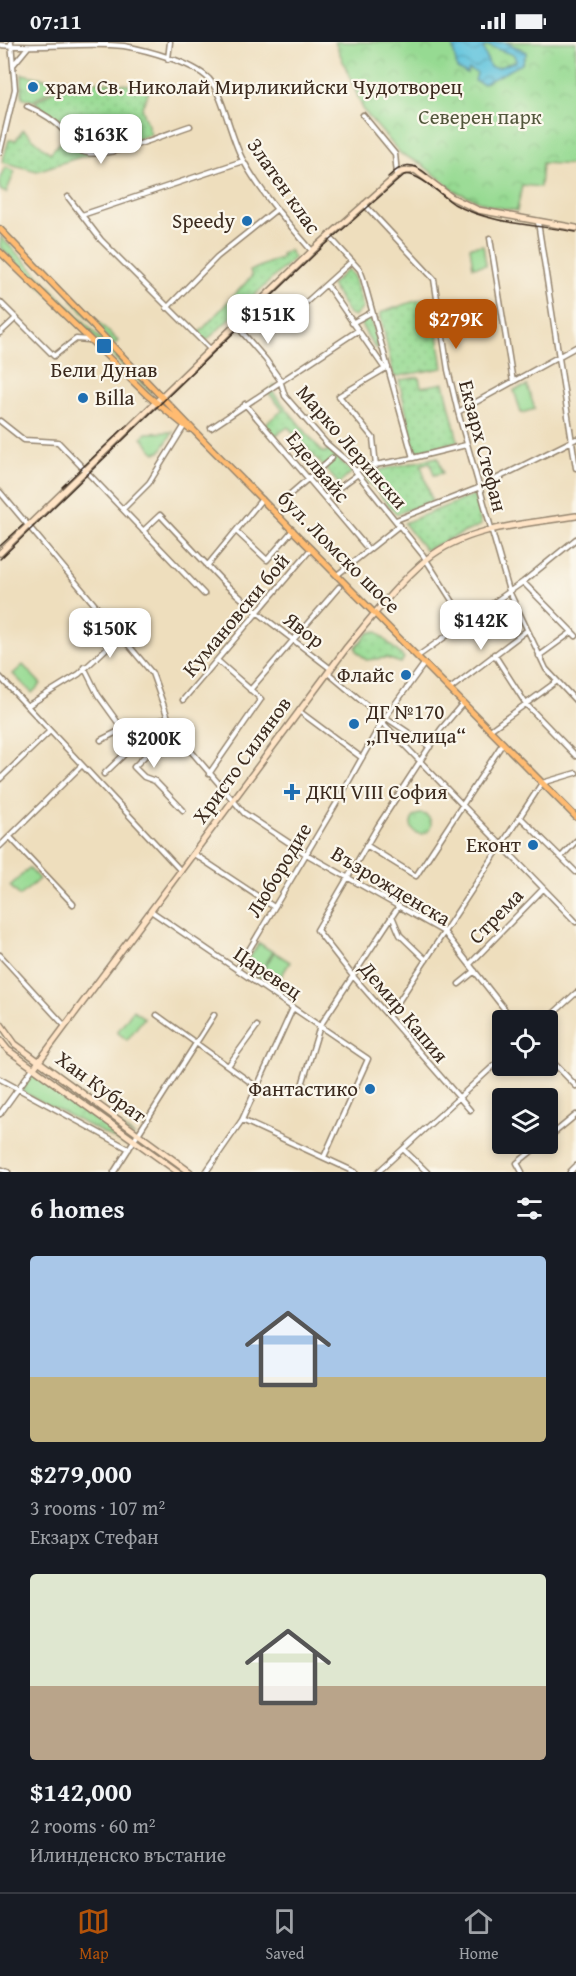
<!DOCTYPE html>
<html lang="en">
<head>
<meta charset="utf-8">
<style>
	body { margin:0; font-family:"Gentium Book Plus",serif; background:#242831; color:#f1f3f6; height:100vh; display:flex; flex-direction:column; font-size:22px; white-space:nowrap }
	* { box-sizing:border-box; margin:0 }
	p { font-size:20px; color:#9ea1a6 }
	.icon { flex:none; width:33px; height:33px; fill:none; stroke:currentColor; stroke-width:2; stroke-linecap:round; stroke-linejoin:round }
	.map { position:relative; height:1130px; overflow:hidden }
	.side { display:flex; flex-direction:column; background:#171b24; flex:1 }
	.side>* { flex:none }
	.buttons { position:absolute; left:492px; top:968px; display:grid; gap:12px }
	.buttons a { display:grid; place-items:center; width:66px; height:66px; border-radius:6px; background:#171b24; box-shadow:0 3px 9px #0003; font-size:30px }
	.price { position:absolute; translate:-50% -51px; padding:0 14px; border-radius:12px; background:#fff; color:#222; font-size:20px; line-height:39px; filter:drop-shadow(0 2px 3px #0008) }
	.price::after { content:''; position:absolute; left:50%; top:36px; width:18px; height:14px; margin-left:-9px; background:inherit; clip-path:polygon(0 0,100% 0,50% 100%) }
	.price.current { background:#b45309; color:#fff }
	ul { padding:0; list-style:none }
	li { display:grid; align-content:center; gap:12px; height:318px; padding:0 30px }
	li span { display:grid; place-items:center; height:186px; border-radius:6px; color:#555 }
	li>.icon { margin-inline-start:auto }
	span .icon { width:108px; height:108px; fill:#fffc; stroke-width:1 }
	li b { font-size:26px }
	h2 { display:flex; justify-content:space-between; align-items:center; height:72px; padding:0 30px; font-size:26px }
	.status { display:flex; justify-content:space-between; align-items:center; height:42px; padding:0 30px; background:#171b24; direction:ltr }
	.status svg { height:16px; fill:currentColor }
	.tab-bar { display:flex; justify-content:space-around; align-items:center; height:84px; border-top:2px solid #363941; background:#171b24; font-size:16px; color:#9ea1a6 }
	.tab-bar a { display:grid; justify-items:center; gap:3px }
	.tab-bar .current { color:#b45309 }
	.map>svg:first-child { display:block }
</style>
</head>
<body>
<div class="status"><b>07:11</b><svg viewBox="0 0 49 12"><path d="M0 12V9h3v3zM5 12V6h3v6zM10 12V3h3v9zM15 12V0h3v12zM26 1h20v11H26zM47 4h2v5h-2z"/></svg></div>
<div class="map">
<svg width="576" height="1130" viewBox="0 0 576 1130">
	<defs>
		<pattern id="grass-dots" width="8" height="8" patternUnits="userSpaceOnUse" patternTransform="scale(1.5)"><rect width="8" height="8" fill="#96da92"/><path d="M2 2h.1M6 6h.1" fill="none" stroke="#82bb7d" stroke-width="1.8" stroke-linecap="round"/></pattern>
		<pattern id="park-crowns" width="20" height="18" patternUnits="userSpaceOnUse" patternTransform="scale(1.5)"><rect width="20" height="18" fill="#96da92"/><path d="M2 6a3 3 0 1 1 6 0M12 15a3 3 0 1 1 6 0" fill="none" stroke="#82bb7d"/></pattern>
		<pattern id="water-waves" width="16" height="10" patternUnits="userSpaceOnUse" patternTransform="scale(1.5)"><rect width="16" height="10" fill="#5fc3dd"/><path d="M0 5q4-4 8 0t8 0" fill="none" stroke="#509fb3"/></pattern>
	</defs>
	<rect width="100%" height="100%" fill="#fbf7ec"/>
	<filter id="ink" filterUnits="userSpaceOnUse"><feTurbulence type="fractalNoise" baseFrequency=".0167" numOctaves="2"/><feDisplacementMap in="SourceGraphic" scale="12" xChannelSelector="R" yChannelSelector="G"/><feConvolveMatrix kernelMatrix="1 2 1 2 8 2 1 2 1" color-interpolation-filters="sRGB"/></filter>
	<filter id="wash" filterUnits="userSpaceOnUse"><feTurbulence type="fractalNoise" baseFrequency=".008" numOctaves="4" result="noise"/><feDisplacementMap in="SourceGraphic" scale="24" xChannelSelector="R" yChannelSelector="G"/><feGaussianBlur stdDeviation="1.35" result="paint"/><feColorMatrix in="noise" values="0 0 0 0 0 0 0 0 0 0 0 0 0 0 0 0 0 1.4 0 .05"/><feComposite in="paint" operator="in"/></filter>
	<g filter="url(#wash)">
		<rect width="100%" height="100%" fill="#eedebd"/>
		<!-- grass -->
		<path fill="url(#grass-dots)" stroke="#688258" stroke-width="1.5" d="M71 37 151 45 142 65 151 92 37 129 2 120 9 98H16L23 88 50 111 69 91 35 60Z
			M1 195 151 348V351L0 205Z
			M289 208 294 216 206 299 198 292 252 234 250 229 282 215 281 212Z
			M348 227 354 235 363 266 355 274 349 272 331 243Z
			M74 256 118 299 114 303 72 258Z
			M432 256 443 326 394 335 380 271 415 259Z
			M370 274 379 306 378 307 374 305 360 281Z
			M419 335 421 345 444 341 458 399 415 410 399 338Z
			M275 343 277 345 272 349 323 411 329 407 352 430 339 442 288 385 275 394 265 382 283 368 267 349Z
			M438 415 443 431 434 433 430 420 421 423 432 459 396 472 362 432Z
			M474 453 481 483 425 508 404 481Z
			M376 589 404 616 401 621 386 616 366 618 357 609 356 605 369 591Z
			M44 1029H46L134 1094H132Z"/>
		<!-- park -->
		<path fill="url(#park-crowns)" stroke="#688258" stroke-width="1.5" d="M335 0H576V123L542 121 540 145 522 143 517 169 491 164 457 150 421 122 401 112 364 69Z
			M22 32 53 38 52 46 33 59 22 55Z
			M173 390 160 410 155 411 142 396 146 391Z
			M411 782a10 10 0 1 1 20 0a10 10 0 1 1-20 0Z
			M32 1032 129 1099 126 1103 21 1049Z"/>
		<!-- pitch -->
		<path fill="#96da92" stroke="#688258" stroke-width="1.5" d="M5 125 15 129 6 151 0 148V136Z
			M483 203 486 223 473 225 470 205Z
			M527 344 535 367 521 371 514 348Z
			M23 623 41 642 32 651 13 632Z
			M29 826 39 837 20 854 10 844Z
			M259 901 273 910 258 935 243 926Z
			M274 910 290 920 274 946 259 936Z
			M133 968 144 976 127 998 117 990Z"/>
		<!-- water -->
		<path fill="url(#water-waves)" stroke="#4d767e" stroke-width="1.5" fill-rule="evenodd" d="M452 0H505L527 10 522 22 483 42 475 39 477 31 469 28 467 32 457 27ZM488 4 514 13 516 19 497 26 490 25 483 6Z"/>
	</g>
	<g filter="url(#ink)">
		<g fill="none" stroke-linecap="round" stroke-linejoin="round">
			<!-- street casing -->
			<g stroke="#94846e" stroke-width="7">
				<path id="street" d="M0 3C41 7 82 0 124 4 147 8 192 20 209 37 223 52 231 97 243 118 261 151 288 181 312 209
					M168 17 170 0
					M14 22 28 5
					M27 64C41 70 54 77 65 90 70 95 73 104 79 108 99 122 167 91 190 84
					M363 73 395 112 397 132
					M0 110 15 47 11 0
					M68 155 101 198 210 307
					M364 162 434 237 448 328 458 370 509 549 546 627 576 659
					M82 173 243 119
					M538 180 576 426
					M329 194 360 228 363 236 413 416 364 425 355 429
					M490 196 513 340
					M327 243 385 327
					M0 260 54 314 76 297 89 298
					M302 264 352 219
					M167 266 217 215 277 167
					M352 281 372 270
					M236 283 266 318 280 338 285 354 326 401 348 420 423 513 465 579
					M0 291 16 276
					M245 362 368 507
					M458 370 576 305
					M0 379 24 398 58 400 204 552
					M211 386 357 289
					M413 416 466 403
					M376 424 373 396 339 354 388 325
					M0 450 152 631 172 687 244 771 306 812 444 890 513 978
					M325 456 358 432
					M281 460 332 416
					M123 467 149 441 185 383
					M396 478 478 446 576 397
					M143 489 160 473 225 542 257 570 331 627
					M236 489 267 518 293 488
					M207 524 262 457
					M337 533 400 483
					M523 540 576 594
					M494 612 526 662 576 714
					M418 614 523 540 576 497
					M539 614 572 590
					M84 625 98 653 134 703
					M328 631 383 677
					M0 635 181 829
					M450 647 526 589
					M250 648 339 545
					M183 658 311 507
					M463 661 441 687 378 784 317 888 352 933 470 1068
					M27 664 79 632 121 593
					M299 669 362 716
					M385 675 430 705
					M382 680 576 880
					M172 687 134 725 144 735 155 739 183 768
					M490 688 556 640
					M101 698 121 688
					M104 732 160 678 166 676
					M209 732 261 657 218 619
					M0 737 50 689
					M520 775 576 830
					M10 795 73 862
					M366 803 416 834 503 701
					M0 804 82 723
					M194 812 274 865
					M561 815 576 799
					M151 869 368 1017 324 1115
					M392 874 400 893 426 918
					M0 913 65 984
					M470 922 543 847
					M237 928 336 762 382 680 424 622
					M459 942 475 929
					M157 973 257 1045
					M389 974 542 741 576 731
					M546 978 576 951
					M548 1015 576 1044
					M228 1024 257 984
					M0 1037 129 1107
					M303 1040 320 984 399 864
					M0 1072 33 1026
					M242 1078 355 1130
					M548 1096 576 1073
					M403 1107 427 1130
					M0 1127 8 1130
					M114 1130 214 973
					M206 1130 242 1078 293 966
					M378 1130 502 1016
					M522 1130 517 1121 542 1101
					M570 1130 576 1124"/>
			</g>
			<!-- secondary casing -->
			<g stroke="#94846e" stroke-width="8">
				<path id="secondary" d="M0 511 312 209 401 130 415 128 451 155 478 168 576 186
					M0 981 15 1002 190 1130
					M0 998 8 1008 178 1130
					M34 1026 347 605C372 575 397 542 427 517 468 484 527 482 576 474"/>
			</g>
			<!-- primary casing -->
			<g stroke="#94846e" stroke-width="8">
				<path id="primary" d="M0 187 203 398 576 775
					M0 210 147 353 189 387"/>
			</g>
			<!-- street -->
			<use href="#street" stroke="#fff" stroke-width="4"/>
			<!-- secondary -->
			<use href="#secondary" stroke="#ffe4c6" stroke-width="5"/>
			<!-- primary -->
			<use href="#primary" stroke="#ffbb71" stroke-width="5"/>
			<!-- tram -->
			<path stroke="#3b2a1e" stroke-width="1.5" d="M388 135C403 121 412 119 428 133
				M62 445 127 383
				M0 504 23 483
				M0 517 315 212 404 133C417 129 442 154 454 162 490 182 537 183 576 190"/>
		</g>
	</g>
	<!-- markers -->
	<g fill="#1f6fb2" stroke="#fbf7ec" stroke-width="2">
		<circle cx="33" cy="45" r="6"/>
		<circle cx="247" cy="179" r="6"/>
		<rect x="96" y="296" width="16" height="16" rx="3"/>
		<circle cx="83" cy="356" r="6"/>
		<circle cx="406" cy="633" r="6"/>
		<circle cx="354" cy="682" r="6"/>
		<path d="M289 741h6v6h6v6h-6v6h-6v-6h-6v-6h6z"/>
		<circle cx="533" cy="803" r="6"/>
		<circle cx="370" cy="1047" r="6"/>
	</g>
	<g text-anchor="middle" stroke-width="4.5" stroke-linejoin="round" paint-order="stroke">
		<!-- poi labels -->
		<g font-size="21" fill="#3b2a1e" stroke="#fbf7ec" text-anchor="start">
			<text x="45" y="52">храм Св. Николай Мирликийски Чудотворец</text>
			<text x="235" y="186" text-anchor="end">Speedy</text>
			<text x="104" y="335" text-anchor="middle">Бели Дунав</text>
			<text x="95" y="363">Billa</text>
			<text x="394" y="640" text-anchor="end">Флайс</text>
			<text x="366" y="677">ДГ №170<tspan x="366" dy="24">„Пчелица“</tspan></text>
			<text x="306" y="757">ДКЦ VIII София</text>
			<text x="521" y="810" text-anchor="end">Еконт</text>
			<text x="358" y="1054" text-anchor="end">Фантастико</text>
		</g>
		<!-- park labels -->
		<g font-size="21" fill="#52563b" stroke="#fbf7ec">
			<text x="480" y="82">Северен парк</text>
		</g>
		<!-- street labels -->
		<g font-size="21" fill="#3b2a1e" stroke="#fbf7ec">
			<text transform="translate(284 144) rotate(55)" y="7">Златен клас</text>
			<text transform="translate(483 404) rotate(75)" y="7">Екзарх Стефан</text>
			<text transform="translate(352 405) rotate(49)" y="7">Марко Лерински</text>
			<text transform="translate(318 425) rotate(50)" y="7">Еделвайс</text>
			<text transform="translate(339 510) rotate(45)" y="7">бул. Ломско шосе</text>
			<text transform="translate(236 573) rotate(-50)" y="7">Кумановски бой</text>
			<text transform="translate(304 588) rotate(37)" y="7">Явор</text>
			<text transform="translate(242 718) rotate(-54)" y="7">Христо Силянов</text>
			<text transform="translate(279 828) rotate(-59)" y="7">Любородие</text>
			<text transform="translate(391 844) rotate(31)" y="7">Възрожденска</text>
			<text transform="translate(496 874) rotate(-46)" y="7">Стрема</text>
			<text transform="translate(268 931) rotate(34)" y="7">Царевец</text>
			<text transform="translate(404 970) rotate(50)" y="7">Демир Капия</text>
			<text transform="translate(101 1045) rotate(36)" y="7">Хан Кубрат</text>
		</g>
	</g>
</svg>
<div class="buttons">
<a><svg class="icon" aria-label="locate" viewBox="0 0 24 24"><circle cx="12" cy="12" r="6"/><path d="M12 2v4M12 18v4M2 12h4M18 12h4"/></svg></a>
<a><svg class="icon" aria-label="layers" viewBox="0 0 24 24"><path d="M12 4l9 5-9 5-9-5zM3 14l9 5 9-5"/></svg></a>
</div>
<b class="price" style="left:101px;top:123px">$163K</b>
<b class="price" style="left:268px;top:303px">$151K</b>
<b class="price current" style="left:456px;top:308px">$279K</b>
<b class="price" style="left:481px;top:609px">$142K</b>
<b class="price" style="left:110px;top:617px">$150K</b>
<b class="price" style="left:154px;top:727px">$200K</b>
</div>
<section class="side">
<h2>6 homes<svg class="icon" aria-label="filters" viewBox="0 0 24 24"><path d="M4 7h16M4 17h16"/><circle cx="9" cy="7" r="2"/><circle cx="15" cy="17" r="2"/></svg></h2>
<ul>
<li><span style="background:linear-gradient(#a9c7e8 65%,#c2b280 0)"><svg class="icon" aria-label="home" viewBox="0 0 24 24"><path d="M3 11l9-7 9 7M6 9v11h12V9"/></svg></span><div><b>$279,000</b><p>3 rooms · 107 m²</p><p>Екзарх Стефан</p></div></li>
<li><span style="background:linear-gradient(#dfe7d0 60%,#b9a48a 0)"><svg class="icon" aria-label="home" viewBox="0 0 24 24"><path d="M3 11l9-7 9 7M6 9v11h12V9"/></svg></span><div><b>$142,000</b><p>2 rooms · 60 m²</p><p>Илинденско въстание</p></div></li>
</ul>
</section>
<nav class="tab-bar">
<a class="current"><svg class="icon" aria-label="map" viewBox="0 0 24 24"><path d="M3 6l6-2 6 2 6-2v14l-6 2-6-2-6 2zM9 4v14M15 6v14"/></svg>Map</a>
<a><svg class="icon" aria-label="saved" viewBox="0 0 24 24"><path d="M7 4h10v16l-5-4-5 4z"/></svg>Saved</a>
<a><svg class="icon" aria-label="home" viewBox="0 0 24 24"><path d="M3 11l9-7 9 7M6 9v11h12V9"/></svg>Home</a>
</nav>
</body>
</html>
